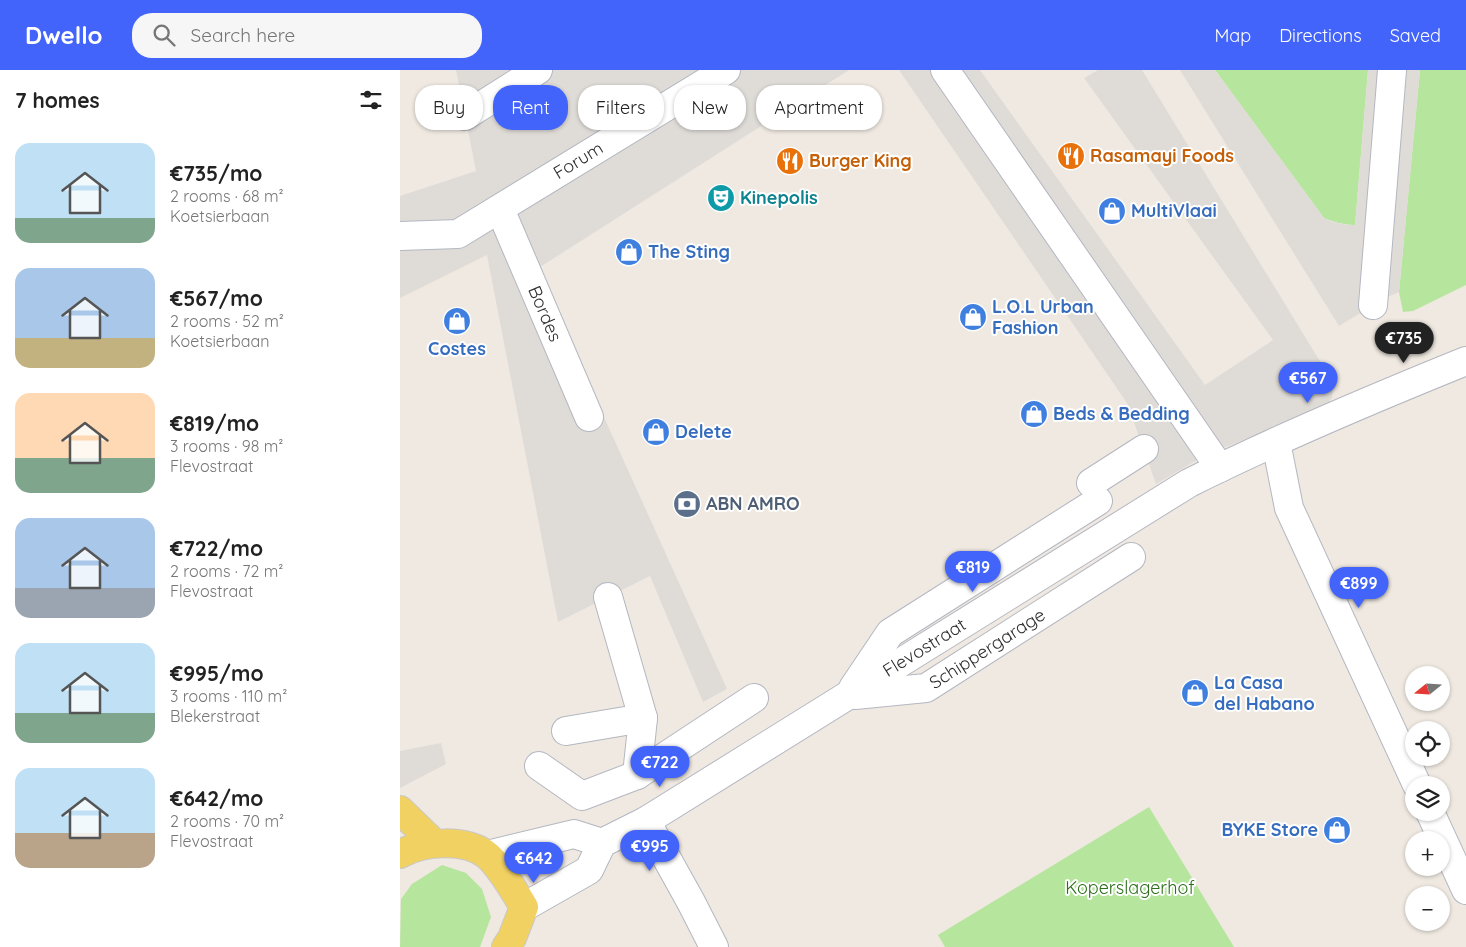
<!DOCTYPE html>
<html lang="en">
<head>
<meta charset="utf-8">
<style>
	body { margin:0; font-family:Quicksand,sans-serif; background:#f6f6f6; color:#222; height:100vh; display:flex; flex-direction:column; font-size:19px; white-space:nowrap }
	* { box-sizing:border-box; margin:0 }
	p { font-size:16px; color:#767676 }
	.icon { flex:none; width:28px; height:28px; fill:none; stroke:currentColor; stroke-width:2; stroke-linecap:round; stroke-linejoin:round }
	.map { position:relative; flex:1; overflow:hidden }
	.details { display:flex; flex-direction:column; background:#fff; width:400px }
	.details>* { flex:none }
	.guide { position:absolute; left:15px; top:15px; width:475px; height:45px; display:flex; gap:10px }
	.needle { width:32px; rotate:252deg }
	.fabs { position:absolute; left:1005px; top:596px; display:grid; gap:10px }
	.fabs a { display:grid; place-items:center; width:45px; height:45px; border-radius:50%; background:#fff; box-shadow:0 1px 4px #0004; font-size:25px }
	.price { position:absolute; translate:-50% -42px; padding:0 11px; border-radius:18px; background:#4264fb; color:#fff; font-size:16px; line-height:32px; filter:drop-shadow(0 1px 2px #0008) }
	.price::after { content:''; position:absolute; left:50%; top:30px; width:15px; height:11px; margin-left:-8px; background:inherit; clip-path:polygon(0 0,100% 0,50% 100%) }
	.price.current { background:#222; color:#fff }
	ul { padding:0; list-style:none }
	li { display:flex; align-items:center; gap:15px; height:125px; padding:0 15px }
	li span { display:grid; place-items:center; flex:none; width:140px; height:100px; border-radius:15px; color:#555 }
	li>.icon { margin-inline-start:auto }
	span .icon { width:60px; height:60px; fill:#fffc; stroke-width:1 }
	li b { font-size:21px }
	h2 { display:flex; justify-content:space-between; align-items:center; height:60px; padding:0 15px; font-size:21px }
	.chip { padding:0 18px; border-radius:20px; background:#fff; box-shadow:0 1px 4px #0004; font-size:18px; line-height:45px }
	.chip.current { background:#4264fb; color:#fff }
	header { display:flex; align-items:center; gap:30px; box-sizing:border-box; height:70px; padding:0 25px; background:#4264fb; color:#fff }
	header strong { font-size:24px }
	nav { display:flex; gap:28px; margin-inline-start:auto; font-size:18px }
	.search { width:350px; height:45px; background:#f6f6f6; display:flex; align-items:center; gap:12px; box-sizing:border-box; padding:0 18px; border-radius:20px; color:#767676; font-size:19px }
	main { display:flex; flex:1; min-height:0 }
	.map>svg:first-child { display:block }
</style>
</head>
<body>
<header>
<strong>Dwello</strong>
<div class="search"><svg class="icon" aria-label="search" viewBox="0 0 24 24"><circle cx="10" cy="10" r="6"/><path d="M15 15l6 6"/></svg>Search here</div>
<nav><a>Map</a><a>Directions</a><a>Saved</a></nav>
</header>
<main>
<section class="details">
<h2>7 homes<svg class="icon" aria-label="filters" viewBox="0 0 24 24"><path d="M4 7h16M4 17h16"/><circle cx="9" cy="7" r="2"/><circle cx="15" cy="17" r="2"/></svg></h2>
<ul>
<li><span style="background:linear-gradient(#bfe0f5 75%,#7fa58c 0)"><svg class="icon" aria-label="home" viewBox="0 0 24 24"><path d="M3 11l9-7 9 7M6 9v11h12V9"/></svg></span><div><b>€735/mo</b><p>2 rooms · 68 m²</p><p>Koetsierbaan</p></div></li>
<li><span style="background:linear-gradient(#a9c7e8 70%,#c2b280 0)"><svg class="icon" aria-label="home" viewBox="0 0 24 24"><path d="M3 11l9-7 9 7M6 9v11h12V9"/></svg></span><div><b>€567/mo</b><p>2 rooms · 52 m²</p><p>Koetsierbaan</p></div></li>
<li><span style="background:linear-gradient(#ffd9b3 65%,#7fa58c 0)"><svg class="icon" aria-label="home" viewBox="0 0 24 24"><path d="M3 11l9-7 9 7M6 9v11h12V9"/></svg></span><div><b>€819/mo</b><p>3 rooms · 98 m²</p><p>Flevostraat</p></div></li>
<li><span style="background:linear-gradient(#a9c7e8 70%,#9aa5b1 0)"><svg class="icon" aria-label="home" viewBox="0 0 24 24"><path d="M3 11l9-7 9 7M6 9v11h12V9"/></svg></span><div><b>€722/mo</b><p>2 rooms · 72 m²</p><p>Flevostraat</p></div></li>
<li><span style="background:linear-gradient(#bfe0f5 70%,#7fa58c 0)"><svg class="icon" aria-label="home" viewBox="0 0 24 24"><path d="M3 11l9-7 9 7M6 9v11h12V9"/></svg></span><div><b>€995/mo</b><p>3 rooms · 110 m²</p><p>Blekerstraat</p></div></li>
<li><span style="background:linear-gradient(#bfe0f5 65%,#b9a48a 0)"><svg class="icon" aria-label="home" viewBox="0 0 24 24"><path d="M3 11l9-7 9 7M6 9v11h12V9"/></svg></span><div><b>€642/mo</b><p>2 rooms · 70 m²</p><p>Flevostraat</p></div></li>
</ul>
</section>
<div class="map">
<svg width="1066" height="877" viewBox="0 0 1066 877">
	<rect width="100%" height="100%" fill="#efe9e1"/>
	<!-- green -->
	<path fill="#b6e59e" d="M815 0H968L955 155C944 155 934 152 924 148Z
		M1020 0H1066V215L1013 241 1003 242 999 222Z
		M749 737 834 877H545L538 865Z
		M42 795 66 803 82 819 91 847 80 877H0L1 829 12 814Z"/>
	<!-- plaza -->
	<path fill="#dfdcd8" d="M56 0H449L137 199 327 619 303 632 250 506 158 552 87 185 0 228V126L76 101Z
		M499 0H580L805 315 873 270 684 8 698 0H742L929 306 933 317 932 328 927 335 911 342 804 386 756 414 727 333Z
		M780 0H815L924 148 933 152 947 155H955L968 0H1020L999 222 985 228 939 256Z
		M41 673 46 694 0 718V681Z"/>
	<g fill="none" stroke-linecap="round" stroke-linejoin="round">
		<!-- minor casing -->
		<g stroke="#b4b7c1" stroke-width="30">
			<g id="minor">
				<path d="M545 0 820 398"/>
				<path d="M65 46 138 0"/>
				<path id="s1" d="M100 139 189 347"/>
				<path id="s2" d="M0 166 58 164 326 0"/>
				<path d="M973 235 992 0"/>
				<path d="M876 372 889 438 1017 715"/>
				<path d="M691 413 744 379"/>
				<path d="M208 527 243 648 237 705"/>
				<path d="M453 618 490 563 698 431"/>
				<path id="s3" d="M455 625 526 618 731 487"/>
				<path d="M166 661 243 648"/>
				<path d="M139 696 182 726 237 705 354 628"/>
				<path d="M1030 742 1066 820"/>
				<path d="M246 751 291 832 314 877"/>
				<path d="M87 785 174 764 202 773"/>
				<path id="s4" d="M124 837 189 800 202 773 246 751 789 413C879 368 972 329 1066 291"/>
			</g>
		</g>
		<!-- major casing -->
		<g stroke="#c9c9c9" stroke-width="30">
			<path id="major" d="M0 740 34 773
				M0 784C24 771 66 768 88 786 103 800 113 820 124 837L112 868 106 877"/>
		</g>
		<!-- minor -->
		<use href="#minor" stroke="#fff" stroke-width="28"/>
		<!-- major -->
		<use href="#major" stroke="#f2d163" stroke-width="28"/>
	</g>
	<!-- icons -->
	<defs>
		<g id="restaurant-disc" transform="scale(1.4375)"><circle r="9.5" fill="#e8710a" stroke="#fff"/><path d="M-5-6h1v4h1v-4h1v4h1v-4h1v5L-1.5 .5V6h-2V.5L-5-1ZM5-6V6H3V1.5H1.5Q1.5-4 5-6Z" fill="#fff"/></g>
		<g id="theatre-disc" transform="scale(1.4375)"><circle r="9.5" fill="#0f9aa8" stroke="#fff"/><path d="M-5-5.5Q0-4 5-5.5V0Q5 5 0 6Q-5 5-5 0ZM-3.3-2.5H-1v1.5H-3.3ZM1-2.5H3.3v1.5H1ZM-2.8 1Q0 5.5 2.8 1Z" fill="#fff"/></g>
		<g id="shop-disc" transform="scale(1.4375)"><circle r="9.5" fill="#3f7fe0" stroke="#fff"/><path d="M-5-2.5h2.3a2.7 3.5 0 0 1 5.4 0H5L5.5 6h-11ZM-1.5-2.5h3a1.5 2.3 0 0 0-3 0Z" fill="#fff"/></g>
		<g id="bank-disc" transform="scale(1.4375)"><circle r="9.5" fill="#5c6f8a" stroke="#fff"/><path d="M-6-4H6V4H-6ZM0-2.3a2.3 2.3 0 1 0 0 4.6a2.3 2.3 0 1 0 0-4.6Z" fill="#fff"/></g>
	</defs>
	<g fill-rule="evenodd">
		<use href="#restaurant-disc" x="671" y="86"/>
		<use href="#restaurant-disc" x="390" y="91"/>
		<use href="#theatre-disc" x="321" y="128"/>
		<use href="#shop-disc" x="712" y="141"/>
		<use href="#shop-disc" x="229" y="182"/>
		<use href="#shop-disc" x="573" y="247"/>
		<use href="#shop-disc" x="57" y="251"/>
		<use href="#shop-disc" x="634" y="344"/>
		<use href="#shop-disc" x="256" y="362"/>
		<use href="#bank-disc" x="287" y="434"/>
		<use href="#shop-disc" x="795" y="623"/>
		<use href="#shop-disc" x="937" y="760"/>
	</g>
	<g text-anchor="middle" stroke-width="4" stroke-linejoin="round" paint-order="stroke">
		<!-- food labels -->
		<g font-size="18" font-weight="bold" fill="#c56008" stroke="#fff" text-anchor="start">
			<text x="690" y="92">Rasamayi Foods</text>
			<text x="409" y="97">Burger King</text>
		</g>
		<!-- street labels -->
		<g font-size="18" fill="#2e2e2e" stroke="#fff">
			<text dy="6" stroke="none"><textPath href="#s2" startOffset="199">Forum</textPath></text>
			<text dy="6" stroke="none"><textPath href="#s1" startOffset="114">Bordes</textPath></text>
			<text dy="6" stroke="none"><textPath href="#s4" startOffset="482">Flevostraat</textPath></text>
			<text dy="6" stroke="none"><textPath href="#s3" startOffset="144">Schippergarage</textPath></text>
		</g>
		<!-- culture labels -->
		<g font-size="18" font-weight="bold" fill="#0d838f" stroke="#fff" text-anchor="start">
			<text x="340" y="134">Kinepolis</text>
		</g>
		<!-- shop labels -->
		<g font-size="18" font-weight="bold" fill="#366cbe" stroke="#fff" text-anchor="start">
			<text x="731" y="147">MultiVlaai</text>
			<text x="248" y="188">The Sting</text>
			<text x="592" y="243">L.O.L Urban<tspan x="592" dy="21">Fashion</tspan></text>
			<text x="57" y="285" text-anchor="middle">Costes</text>
			<text x="653" y="350">Beds &amp; Bedding</text>
			<text x="275" y="368">Delete</text>
			<text x="814" y="619">La Casa<tspan x="814" dy="21">del Habano</tspan></text>
			<text x="918" y="766" text-anchor="end">BYKE Store</text>
		</g>
		<!-- service labels -->
		<g font-size="18" font-weight="bold" fill="#4e5e75" stroke="#fff" text-anchor="start">
			<text x="306" y="440">ABN AMRO</text>
		</g>
		<!-- park labels -->
		<g font-size="18" fill="#2c6e1b" stroke="#fff">
			<text x="730" y="824">Koperslagerhof</text>
		</g>
	</g>
</svg>
<div class="fabs">
<a><svg class="needle" viewBox="-14 -14 28 28"><path d="M0-13l5 13h-10z" fill="#e53935"/><path d="M0 13l5-13h-10z" fill="#767676"/></svg></a>
<a><svg class="icon" aria-label="locate" viewBox="0 0 24 24"><circle cx="12" cy="12" r="6"/><path d="M12 2v4M12 18v4M2 12h4M18 12h4"/></svg></a>
<a><svg class="icon" aria-label="layers" viewBox="0 0 24 24"><path d="M12 4l9 5-9 5-9-5zM3 14l9 5 9-5"/></svg></a>
<a>+</a>
<a>−</a>
</div>
<b class="price current" style="left:1004px;top:294px">€735</b>
<b class="price" style="left:908px;top:334px">€567</b>
<b class="price" style="left:573px;top:523px">€819</b>
<b class="price" style="left:959px;top:539px">€899</b>
<b class="price" style="left:260px;top:718px">€722</b>
<b class="price" style="left:250px;top:802px">€995</b>
<b class="price" style="left:134px;top:814px">€642</b>
<div class="guide">
<a class="chip">Buy</a>
<a class="chip current">Rent</a>
<a class="chip">Filters</a>
<a class="chip">New</a>
<a class="chip">Apartment</a>
</div>
</div>
</main>
</body>
</html>
